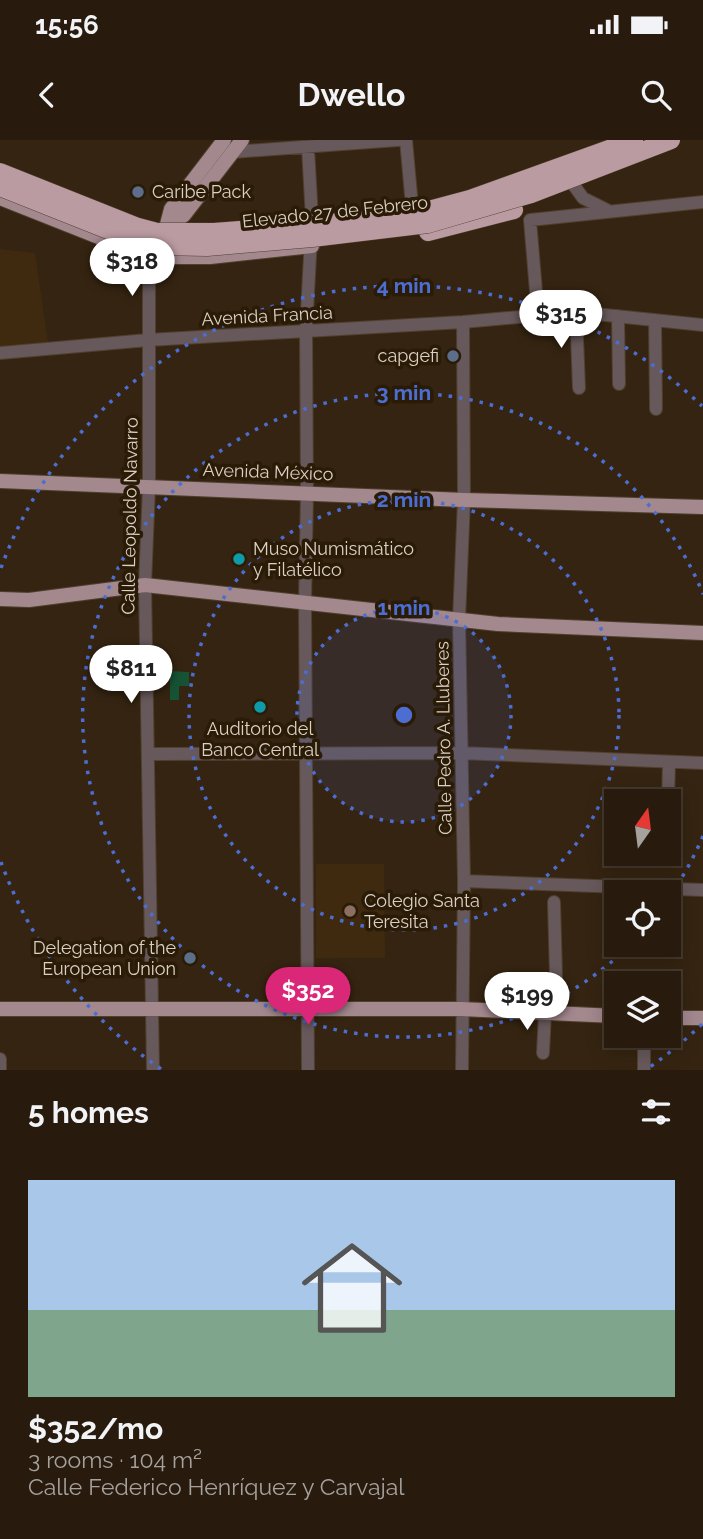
<!DOCTYPE html>
<html lang="en">
<head>
<meta charset="utf-8">
<style>
	body { margin:0; font-family:Raleway,sans-serif; background:#302416; color:#f1f3f6; height:100vh; display:flex; flex-direction:column; font-size:26px; white-space:nowrap }
	* { box-sizing:border-box; margin:0 }
	p { font-size:23px; color:#a5a19d }
	.icon { flex:none; width:38px; height:38px; fill:none; stroke:currentColor; stroke-width:2; stroke-linecap:round; stroke-linejoin:round }
	.map { position:relative; height:930px; overflow:hidden }
	.details { display:flex; flex-direction:column; background:#281b0d; flex:1 }
	.details>* { flex:none }
	.needle { width:46px; rotate:14deg }
	.buttons { position:absolute; left:604px; top:649px; display:grid; gap:14px }
	.buttons a { display:grid; place-items:center; width:77px; height:77px; border-radius:0px; background:#281b0d; box-shadow:0 4px 18px #0003,0 0 0 2px #44392e; font-size:35px }
	.price { position:absolute; translate:-50% -60px; padding:0 16px; border-radius:24px; background:#fff; color:#222; font-size:23px; line-height:46px; filter:drop-shadow(0 2px 4px #0008) }
	.price::after { content:''; position:absolute; left:50%; top:42px; width:21px; height:16px; margin-left:-10px; background:inherit; clip-path:polygon(0 0,100% 0,50% 100%) }
	.price.current { background:#db2777; color:#fff }
	ul { padding:0; list-style:none }
	li { display:grid; align-content:center; gap:14px; height:371px; padding:0 28px }
	li+li { border-top:2px solid #44392e }
	li span { display:grid; place-items:center; height:217px; border-radius:0px; color:#555 }
	li>.icon { margin-inline-start:auto }
	span .icon { width:126px; height:126px; fill:#fffc; stroke-width:1 }
	li b { font-size:30px }
	h2 { display:flex; justify-content:space-between; align-items:center; height:84px; padding:0 28px; font-size:30px }
	.status { display:flex; justify-content:space-between; align-items:center; height:49px; padding:0 35px; background:#281b0d; direction:ltr }
	.status svg { height:19px; fill:currentColor }
	header { display:flex; justify-content:space-between; align-items:center; height:91px; padding:0 28px; background:#281b0d; font-size:32px; font-weight:700 }
	.map>svg:first-child { display:block }
</style>
</head>
<body>
<div class="status"><b>15:56</b><svg viewBox="0 0 49 12"><path d="M0 12V9h3v3zM5 12V6h3v6zM10 12V3h3v9zM15 12V0h3v12zM26 1h20v11H26zM47 4h2v5h-2z"/></svg></div>
<header><svg class="icon" aria-label="back" viewBox="0 0 24 24"><path d="M15 5l-7 7 7 7"/></svg>Dwello<svg class="icon" aria-label="search" viewBox="0 0 24 24"><circle cx="10" cy="10" r="6"/><path d="M15 15l6 6"/></svg></header>
<div class="map">
<svg width="703" height="930" viewBox="0 0 703 930">
	<rect width="100%" height="100%" fill="#352411"/>
	<!-- built -->
	<path fill="#3f2a10" d="M0 109 35 113 48 202 0 207Z
		M316 724H384L385 818H316Z"/>
	<!-- green -->
	<path fill="#165335" d="M170 531 189 532V546H179V560H170Z"/>
	<g fill="none" stroke-linecap="round" stroke-linejoin="round">
		<!-- minor casing -->
		<g stroke="#50402e" stroke-width="14">
			<path id="minor" d="M406 0 412 66
				M308 8 312 79 306 190 307 353 305 463 308 930
				M233 12 398 0
				M570 40 583 58 607 70
				M149 117V346L145 445 153 930
				M576 172 579 248
				M538 175 530 80 703 62
				M618 176 619 244
				M655 180 656 269
				M0 213 148 200 463 182 576 172 703 185
				M148 614 461 613 703 623
				M668 662 669 622
				M464 741 703 750
				M554 762 557 873
				M543 913 545 873
				M0 919V930
				M462 930 464 741 459 480 464 360 463 182
				M644 930V896"/>
		</g>
		<!-- major casing -->
		<g stroke="#50402e" stroke-width="16">
			<path id="major" d="M0 58 149 117H210L312 106
				M166 88 184 75 242 0
				M160 98 166 88 171 69 224 0
				M0 341 464 360 703 367
				M0 459 29 460 145 445 498 484 703 493
				M0 869H461L616 876
				M668 878H703"/>
		</g>
		<!-- highway casing -->
		<g stroke="#50402e" stroke-width="19">
			<path id="highway" d="M428 92 514 70"/>
		</g>
		<!-- minor -->
		<use href="#minor" stroke="#66585b" stroke-width="12"/>
		<!-- major -->
		<use href="#major" stroke="#a3888e" stroke-width="14"/>
		<!-- highway -->
		<use href="#highway" stroke="#bb9ba2" stroke-width="18"/>
		<!-- highway-bridge casing -->
		<g stroke="#50402e" stroke-width="19" stroke-linecap="butt">
			<path id="highway-bridge" d="M0 32 138 87 157 92H214L353 81 429 70 470 59 634 0
				M0 47 133 100 159 106 207 107 312 98 428 84 531 54 671 0"/>
		</g>
		<!-- highway-bridge -->
		<use href="#highway-bridge" stroke="#bb9ba2" stroke-width="18"/>
	</g>
	<!-- distance rings -->
	<circle cx="404" cy="575" r="107" fill="#4c6ed3" fill-opacity=".12"/>
	<g fill="none" stroke="#4c6ed3" stroke-width="3.5" stroke-dasharray="3.5 7">
		<circle cx="404" cy="575" r="107"/>
		<circle cx="404" cy="575" r="215"/>
		<path d="M703 696A322 322 0 0 1 669 757M628 807A322 322 0 1 1 703 454"/>
		<path d="M702 884A429 429 0 0 1 647 929M161 929A429 429 0 0 1 1 722M1 428A429 429 0 0 1 702 266"/>
	</g>
	<!-- markers -->
	<g fill="#5c6f8a" stroke="#2a1b07" stroke-width="2.5">
		<circle cx="138" cy="52" r="7"/>
		<circle cx="453" cy="216" r="7"/>
		<circle cx="190" cy="818" r="7"/>
	</g>
	<g fill="#0f9aa8" stroke="#2a1b07" stroke-width="2.5">
		<circle cx="239" cy="419" r="7"/>
		<circle cx="260" cy="567" r="7"/>
	</g>
	<circle fill="#8d6e63" stroke="#2a1b07" stroke-width="2.5" cx="350" cy="771" r="7"/>
	<g text-anchor="middle" stroke-width="7" stroke-linejoin="round" paint-order="stroke">
		<!-- poi labels -->
		<g font-size="18" fill="#dbd0c4" stroke="#2a1b07" text-anchor="start">
			<text x="152" y="58">Caribe Pack</text>
			<text x="439" y="222" text-anchor="end">capgefi</text>
			<text x="253" y="415">Muso Numismático<tspan x="253" dy="21">y Filatélico</tspan></text>
			<text x="260" y="595" text-anchor="middle">Auditorio del<tspan x="260" dy="21">Banco Central</tspan></text>
			<text x="364" y="767">Colegio Santa<tspan x="364" dy="21">Teresita</tspan></text>
			<text x="176" y="814" text-anchor="end">Delegation of the<tspan x="176" dy="21">European Union</tspan></text>
		</g>
		<!-- street labels -->
		<g font-size="18" fill="#dbd0c4" stroke="#2a1b07">
			<text transform="translate(335 72) rotate(-6)" y="6">Elevado 27 de Febrero</text>
			<text transform="translate(267 176) rotate(-3)" y="6">Avenida Francia</text>
			<text transform="translate(268 332) rotate(2)" y="6">Avenida México</text>
			<text transform="translate(130 376) rotate(-89)" y="6">Calle Leopoldo Navarro</text>
			<text transform="translate(444 598) rotate(-91)" y="6">Calle Pedro A. Lluberes</text>
		</g>
	</g>
	<circle cx="404" cy="575" r="10" fill="#4c6ed3" stroke="#2a1b07" stroke-width="3.5"/>
	<g font-size="21" text-anchor="middle" font-weight="bold" fill="#4c6ed3" stroke="#2a1b07" stroke-width="7" stroke-linejoin="round" paint-order="stroke">
		<text x="404" y="153">4 min</text>
		<text x="404" y="260">3 min</text>
		<text x="404" y="367">2 min</text>
		<text x="404" y="475">1 min</text>
	</g>
</svg>
<div class="buttons">
<a><svg class="needle" viewBox="-14 -14 28 28"><path d="M0-13l5 13h-10z" fill="#e53935"/><path d="M0 13l5-13h-10z" fill="#a5a19d"/></svg></a>
<a><svg class="icon" aria-label="locate" viewBox="0 0 24 24"><circle cx="12" cy="12" r="6"/><path d="M12 2v4M12 18v4M2 12h4M18 12h4"/></svg></a>
<a><svg class="icon" aria-label="layers" viewBox="0 0 24 24"><path d="M12 4l9 5-9 5-9-5zM3 14l9 5 9-5"/></svg></a>
</div>
<b class="price" style="left:132px;top:158px">$318</b>
<b class="price" style="left:561px;top:210px">$315</b>
<b class="price" style="left:131px;top:565px">$811</b>
<b class="price current" style="left:308px;top:887px">$352</b>
<b class="price" style="left:527px;top:892px">$199</b>
</div>
<section class="details">
<h2>5 homes<svg class="icon" aria-label="filters" viewBox="0 0 24 24"><path d="M4 7h16M4 17h16"/><circle cx="9" cy="7" r="2"/><circle cx="15" cy="17" r="2"/></svg></h2>
<ul>
<li><span style="background:linear-gradient(#a9c7e8 60%,#7fa58c 0)"><svg class="icon" aria-label="home" viewBox="0 0 24 24"><path d="M3 11l9-7 9 7M6 9v11h12V9"/></svg></span><div><b>$352/mo</b><p>3 rooms · 104 m²</p><p>Calle Federico Henríquez y Carvajal</p></div></li>
</ul>
</section>
</body>
</html>
